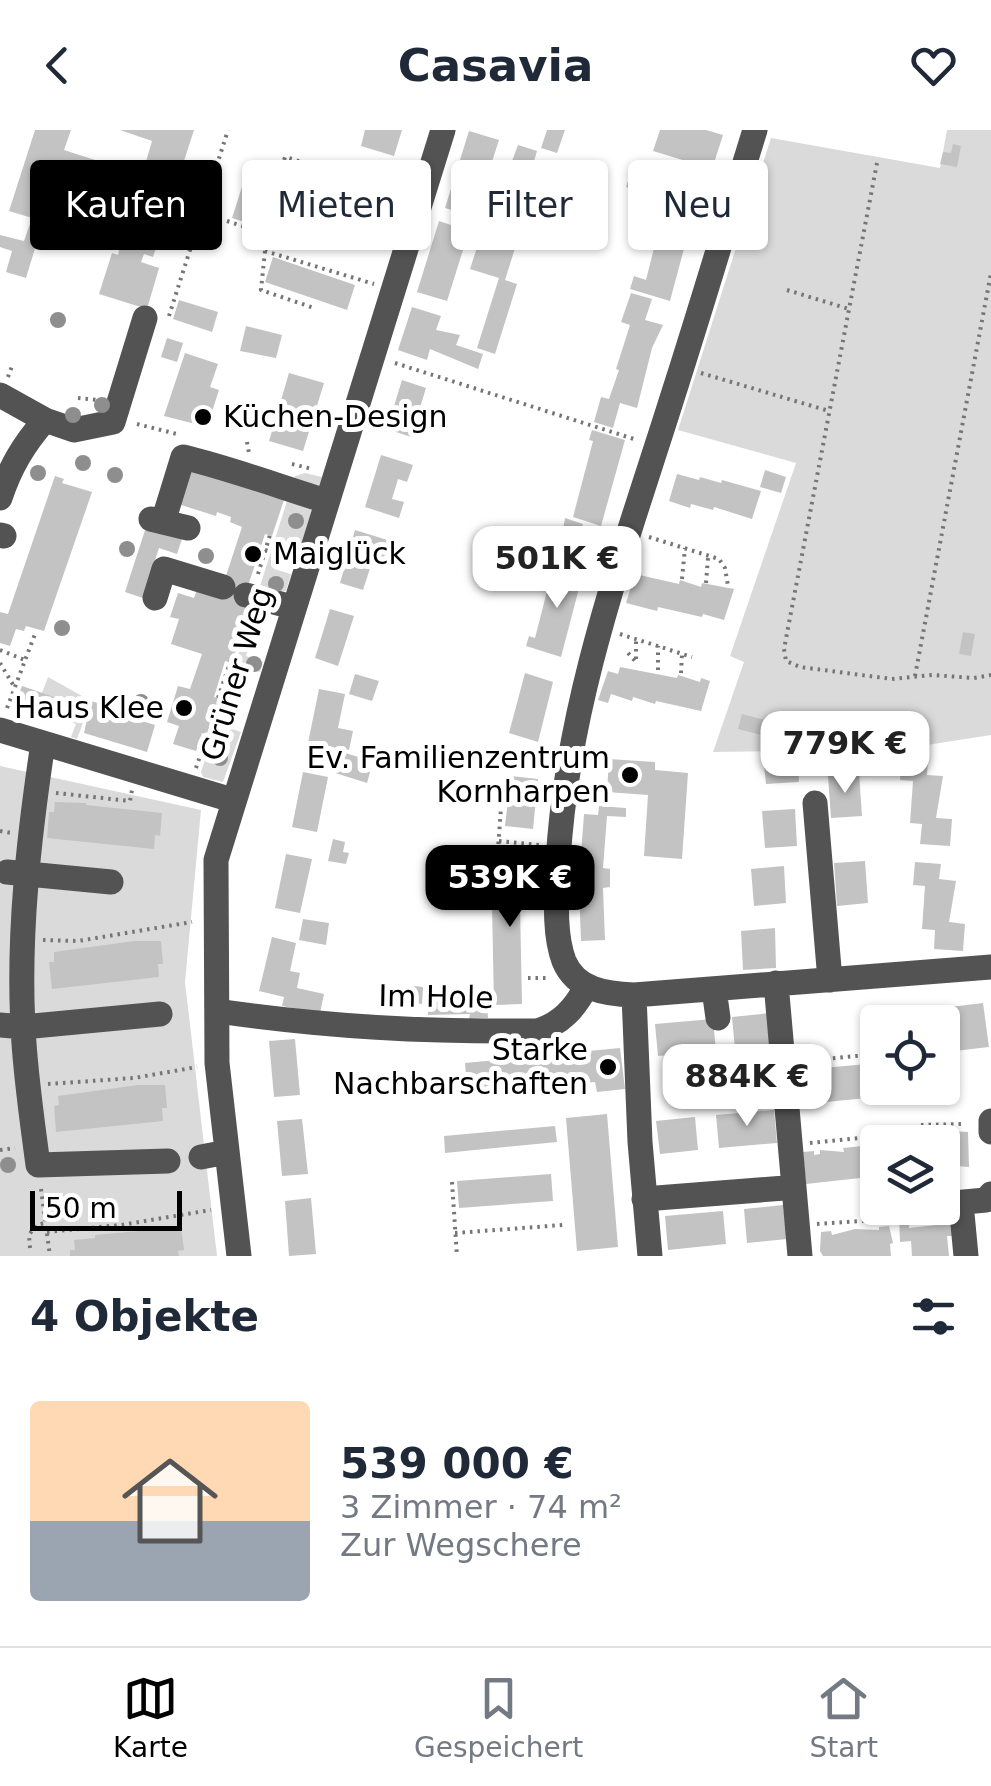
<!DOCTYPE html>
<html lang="de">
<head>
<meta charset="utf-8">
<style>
	body { margin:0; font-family:"DejaVu Sans",sans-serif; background:#f6f6f7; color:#1f2937; height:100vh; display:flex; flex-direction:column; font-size:38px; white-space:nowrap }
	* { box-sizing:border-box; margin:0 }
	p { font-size:32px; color:#747a83 }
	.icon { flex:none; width:55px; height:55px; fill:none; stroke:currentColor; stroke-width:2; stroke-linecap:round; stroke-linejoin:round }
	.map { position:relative; height:1126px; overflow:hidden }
	.sheet { display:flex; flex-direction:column; background:#fff; flex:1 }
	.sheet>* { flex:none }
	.top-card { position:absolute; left:30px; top:30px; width:932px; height:90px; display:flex; gap:20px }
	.fabs { position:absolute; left:860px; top:875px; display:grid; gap:20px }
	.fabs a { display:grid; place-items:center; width:100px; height:100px; border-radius:10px; background:#fff; box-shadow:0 2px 8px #0004; font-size:50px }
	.scale { position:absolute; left:30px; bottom:25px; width:152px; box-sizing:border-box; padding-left:10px; border:5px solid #000; border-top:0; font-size:28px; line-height:35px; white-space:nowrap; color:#000; -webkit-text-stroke:8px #fff; paint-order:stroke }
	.price { position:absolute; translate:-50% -85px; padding:0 22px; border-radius:20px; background:#fff; color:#222; font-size:32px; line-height:65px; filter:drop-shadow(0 2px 5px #0008) }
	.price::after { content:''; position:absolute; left:50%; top:60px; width:30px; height:22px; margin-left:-15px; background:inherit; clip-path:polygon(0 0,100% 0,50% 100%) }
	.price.selected { background:#000; color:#fff }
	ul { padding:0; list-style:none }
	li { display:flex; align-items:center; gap:30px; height:250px; padding:0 30px }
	li span { display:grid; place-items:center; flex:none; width:280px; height:200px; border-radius:10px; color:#555 }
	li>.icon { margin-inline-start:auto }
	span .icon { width:120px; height:120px; fill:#fffc; stroke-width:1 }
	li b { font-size:42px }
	h2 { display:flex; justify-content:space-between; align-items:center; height:120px; padding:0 30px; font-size:42px }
	.tag { padding:0 35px; border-radius:10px; background:#fff; box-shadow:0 2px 8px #0004; font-size:35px; line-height:90px }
	.tag.selected { background:#000; color:#fff }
	header { display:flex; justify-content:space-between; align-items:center; height:130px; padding:0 30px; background:#fff; font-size:45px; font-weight:700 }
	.menu { display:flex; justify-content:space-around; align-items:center; height:140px; border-top:2px solid #e0e1e3; background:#fff; font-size:28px; color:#747a83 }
	.menu a { display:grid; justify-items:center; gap:5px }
	.menu .selected { color:#000 }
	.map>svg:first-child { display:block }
</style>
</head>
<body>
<header><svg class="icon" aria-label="back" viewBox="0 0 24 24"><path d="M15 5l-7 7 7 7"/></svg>Casavia<svg class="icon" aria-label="heart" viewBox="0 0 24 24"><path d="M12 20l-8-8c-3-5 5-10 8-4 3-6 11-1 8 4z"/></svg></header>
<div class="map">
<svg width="991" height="1126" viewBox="0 0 991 1126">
	<rect width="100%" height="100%" fill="#fff"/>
	<!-- green -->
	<path fill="#dadada" d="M947 0H991V605L901 619 713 622 744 532 730 526 796 333 678 300 771 8 940 38Z
		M305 343 322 347 301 415 283 410 274 439 291 444 286 461 266 464 246 526 263 532 260 542 243 537 224 596 241 602 223 652 203 647 201 642 295 346Z
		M48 547 91 571 77 609 71 607 76 594 66 590 72 573 42 563Z
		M0 636 201 680 185 852 217 1126H0Z"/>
	<!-- building -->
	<path fill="#c3c3c3" d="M35 0H71L64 20 142 45 152 11 120 0H194L153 127 144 124 141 132 159 138 147 179 99 164 112 123 118 125 120 116 43 92 26 148 6 142 12 121 0 117V105L24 111 32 88 9 81Z
		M365 0H402L394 26 361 16Z
		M547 0H565L557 23 541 18Z
		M660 0H706L723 5 712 39 653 21Z
		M469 1 499 10 474 87 445 78Z
		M953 14 961 16 957 37 940 34 943 22 951 23Z
		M518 15 537 21 532 38 512 31Z
		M296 33 387 61 379 86 288 59Z
		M632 39 712 65 706 82 717 85 714 93 696 88 689 112 686 111 670 171 630 159 634 146 646 150 658 102 652 100 660 76 688 85 691 77 626 57Z
		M246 44 271 52 257 96 232 88Z
		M501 52 526 63 520 77 495 66Z
		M519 80 536 87 531 101 514 95Z
		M439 91 469 101 447 171 417 162Z
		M506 95 533 103 528 119 516 115 505 150 517 154 495 224 477 218 499 148 470 139 481 105 501 111Z
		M273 127 355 155 347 180 265 152Z
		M631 163 652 169 645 190 663 195 652 218 637 278 620 273 613 298 594 292 601 267 609 269 619 240 616 239 630 195 621 192Z
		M179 170 218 182 212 202 173 189Z
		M412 177 441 186 436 200 460 205 456 215 483 224 478 239 430 219 427 230 398 220Z
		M246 196 282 205 276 228 240 221Z
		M167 208 183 213 177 232 161 227Z
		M185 223 218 234 210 257 219 260 207 297 164 286Z
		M289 243 324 253 303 321 269 311Z
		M402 250 426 258 411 307 387 299Z
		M592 300 625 310 601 396 573 387 593 311 589 310Z
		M381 325 413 335 407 352 398 349 392 369 404 372 399 388 365 377Z
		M189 338 284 370 272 406 265 404 244 468 252 471 232 533 225 531 214 567 221 569 209 606 202 603 196 621 173 614 179 596 167 592 178 556 190 559 202 524 171 514 179 489 170 487 178 463 194 468 198 456 221 461 242 397 230 392 231 387 217 382 216 386 178 374Z
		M765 340 786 347 781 363 760 357Z
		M677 344 699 350 700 347 721 353 722 350 761 361 752 389 714 377 713 380 691 374 690 378 669 371Z
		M55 346 64 349 62 353 92 362 44 501 26 496 24 501 16 499 10 516 0 513V482L8 484Z
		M565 388 583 394 567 434 550 429 552 420 546 418 549 406 561 410Z
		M146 397 182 409 177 424 159 418 143 468 125 462Z
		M355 400 397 413 391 431 374 426 363 460 340 453Z
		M554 434 583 443 561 527 526 516 529 506 535 508Z
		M635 444 679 454 680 450 701 457 702 453 734 459 724 490 703 484 702 487 658 477 657 481 626 473Z
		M330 479 354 486 338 536 315 528Z
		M963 502 975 504 971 526 959 524Z
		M620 537 677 548 678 545 700 552 701 548 710 551 701 581 656 571 655 574 633 567 632 571 611 564 608 573 598 570 608 541 618 544Z
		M525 543 553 552 538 612 509 603Z
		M355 544 379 551 372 571 349 564Z
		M22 556 72 573 66 590 16 572Z
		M319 559 345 564 338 598 353 601 349 620 308 613Z
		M91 571 101 574 100 578 155 595 147 622 84 603Z
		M742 584 772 592 769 607 738 599Z
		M339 621 368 630 364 640 370 642 367 653 332 642Z
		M902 627 928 629 927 645 943 646 936 688 952 689 950 716 920 714 922 694 910 693 913 651 900 650Z
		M609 629 655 632V640L688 643 682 729 644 726 648 665 607 662Z
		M798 633 799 652 766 654 764 635Z
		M303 642 328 647 317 702 292 697Z
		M859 643 862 686 831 688 828 646Z
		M511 646 538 649 533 699 505 696Z
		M55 672 86 673V675L162 683 160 706 155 705 154 719 47 708 49 682H54Z
		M599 676 626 678V687L607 686 603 738 610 739V757L603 758 605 810 581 811 579 759H585V737H580L584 684 598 685Z
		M795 679 797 716 765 718 762 681Z
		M333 709 345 712 343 722 349 723 346 734 328 731Z
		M529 723 530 774H520L522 874 494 875 492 774H503L502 724Z
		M286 724 312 729 300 783 275 778Z
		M865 731 868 773 837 776 834 733Z
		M915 732 941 734 939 749 956 751 949 792 965 794 963 821 934 819 935 800 922 799 925 756 913 755Z
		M784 736 786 773 754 776 751 739Z
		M303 789 329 793 326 815 299 810Z
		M775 798 776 838 743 840 741 801Z
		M272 807 296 813 290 841 300 843 297 858 324 864 320 883 282 876 284 867 259 861Z
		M134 811H161L163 834H158L159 847 52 859 49 832H54V822Z
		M406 855 423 857 422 874 404 872Z
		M470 867V872L487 871 488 888 469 889 470 884 428 885 427 868Z
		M983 873 989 917 955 921 957 938 942 940V892H910L909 882Z
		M770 883 773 916 735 919 732 887Z
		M713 889 716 921 658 926 655 894Z
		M295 909 300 965 274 967 269 911Z
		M620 918 625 959 597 962 595 952 467 963 465 933Z
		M878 933V958H887L888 966 805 974 801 940Z
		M138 955H165L167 978H162L163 991 56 1002 54 976 59 975 58 966Z
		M774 980 777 1013 719 1018 716 985Z
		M607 984 618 1117 577 1121 566 988Z
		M695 987 698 1020 660 1024 656 991Z
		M302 989 308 1044 282 1046 277 991Z
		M555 996 557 1012 445 1023 444 1006Z
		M931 1000 968 1002 969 1037 942 1035V1012H913V1001Z
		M863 1016V1020L878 1018V1046L806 1054 803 1022 814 1021V1025L820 1024V1020L844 1022 843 1018Z
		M551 1044 553 1071 459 1078 457 1051Z
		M311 1068 316 1124 289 1126 285 1071Z
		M783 1075 787 1109 747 1113 744 1079Z
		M723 1081 726 1114 668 1120 665 1086Z
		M899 1084 910 1085 909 1098 946 1094 945 1088 954 1087 956 1106H947L949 1126H912L911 1111 900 1112Z
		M889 1096 893 1113 890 1114 891 1126H823L820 1121 821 1102 831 1101 832 1105 855 1099 879 1100V1097Z
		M181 1097 184 1120 178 1121 179 1126H70V1120H75L74 1110 95 1108V1105Z"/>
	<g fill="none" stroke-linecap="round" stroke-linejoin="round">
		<!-- path -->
		<path stroke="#757575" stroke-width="4" stroke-dasharray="2.5 5" stroke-linecap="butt" d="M877 33 784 519 786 531 800 537 892 549 932 545 974 548 991 545
			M371 52 285 27 261 102 265 121 374 154
			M273 64 391 100
			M227 91 261 102
			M265 121 261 160 314 178
			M787 160 849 179
			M169 186 228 0
			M395 233 634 309
			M701 243 829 281
			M8 247 12 236
			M78 268 99 270
			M137 294 177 304
			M247 312 249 323
			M292 334 312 339
			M649 407 719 429 725 438 728 456
			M265 420 278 424
			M258 444 270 405
			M682 449 685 418
			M706 453 708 428
			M620 504 692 527
			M236 512 248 515
			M0 520 25 530
			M628 523 636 532V509
			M0 533 15 558
			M658 540V516
			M681 543 682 524
			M915 546 991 143
			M218 568 230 533
			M7 578 35 504
			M215 578 229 582
			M196 638 207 605
			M56 663 130 671 132 660
			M0 701 11 703
			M499 711 540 715
			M495 759 501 678
			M43 810 78 811 192 792
			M528 848H548
			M803 931 867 925
			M48 954 134 948 197 937
			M921 995 961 994
			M810 1013 871 1007
			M0 1020 15 1018
			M452 1052 457 1126
			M41 1059 50 1126
			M817 1094 875 1090
			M47 1102 121 1095 211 1080
			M455 1103 563 1095
			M30 1118 29 1105 36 1095 46 1093"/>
		<!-- minor -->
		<path stroke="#535353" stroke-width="25" d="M0 265 45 290 74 300 113 292 145 188
			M0 368C10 337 24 314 45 290
			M151 389 188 398
			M163 392 183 327C232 339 278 356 326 371
			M0 405 4 406
			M246 465 293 477
			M155 468 164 439 223 457
			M0 600 232 670
			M43 613C29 706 18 803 23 897 25 943 32 989 38 1035L168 1031
			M815 673 830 850
			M7 742 111 752
			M776 853 800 1126
			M714 859 718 888
			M634 865 991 837
			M217 881C328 897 425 902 537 901 561 894 575 878 586 857
			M0 895 23 897 160 884
			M991 991V1002
			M201 1027 227 1022
			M644 1069 785 1058
			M961 1073 966 1126
			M942 1074 986 1070 991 1064
			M239 1126 217 933 216 730 443 0
			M650 1126 640 1012 634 865C606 864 576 860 564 831 553 802 557 763 558 732 567 570 626 415 674 262 702 175 728 87 755 0"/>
	</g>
	<!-- trees -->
	<g fill="#8e8e8e">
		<circle cx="58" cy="190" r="8"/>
		<circle cx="102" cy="275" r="8"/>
		<circle cx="73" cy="285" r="8"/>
		<circle cx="83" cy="333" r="8"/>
		<circle cx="38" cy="343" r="8"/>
		<circle cx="115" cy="345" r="8"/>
		<circle cx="296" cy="391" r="8"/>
		<circle cx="127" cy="419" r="8"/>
		<circle cx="206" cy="426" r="8"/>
		<circle cx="276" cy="454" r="8"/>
		<circle cx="62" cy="498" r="8"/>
		<circle cx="254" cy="534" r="8"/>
		<circle cx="141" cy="572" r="8"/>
		<circle cx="220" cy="628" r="8"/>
		<circle cx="8" cy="1035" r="8"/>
	</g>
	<!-- markers -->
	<g fill="#000" stroke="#fff" stroke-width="4">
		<circle cx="203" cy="287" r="10"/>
		<circle cx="253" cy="424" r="10"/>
		<circle cx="184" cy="578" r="10"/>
		<circle cx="630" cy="645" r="10"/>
		<circle cx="608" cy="937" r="10"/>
	</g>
	<g text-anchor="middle" stroke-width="10" stroke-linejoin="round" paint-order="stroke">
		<!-- poi labels -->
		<g font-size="30" fill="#000" stroke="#fff" text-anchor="end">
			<text x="223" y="297" text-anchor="start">Küchen-Design</text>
			<text x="273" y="434" text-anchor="start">Maiglück</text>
			<text x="164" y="588">Haus Klee</text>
			<text x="610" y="638">Ev. Familienzentrum<tspan x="610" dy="34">Kornharpen</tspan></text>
			<text x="588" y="930">Starke<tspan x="588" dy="34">Nachbarschaften</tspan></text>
		</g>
		<!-- street labels -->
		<g font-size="30" fill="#000" stroke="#fff">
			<text transform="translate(237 544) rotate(-73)" y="10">Grüner Weg</text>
			<text transform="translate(436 867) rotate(1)" y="10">Im Hole</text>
		</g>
	</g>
</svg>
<div class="fabs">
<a><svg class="icon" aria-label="locate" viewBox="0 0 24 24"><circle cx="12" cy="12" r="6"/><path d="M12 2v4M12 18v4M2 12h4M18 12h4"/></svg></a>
<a><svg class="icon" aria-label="layers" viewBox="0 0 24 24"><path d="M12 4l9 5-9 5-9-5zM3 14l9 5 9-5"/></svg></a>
</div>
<div class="scale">50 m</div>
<b class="price" style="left:557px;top:481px">501K €</b>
<b class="price" style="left:845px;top:666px">779K €</b>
<b class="price selected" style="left:510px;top:800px">539K €</b>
<b class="price" style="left:747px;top:999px">884K €</b>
<div class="top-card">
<a class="tag selected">Kaufen</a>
<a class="tag">Mieten</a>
<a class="tag">Filter</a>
<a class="tag">Neu</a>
</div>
</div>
<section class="sheet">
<h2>4 Objekte<svg class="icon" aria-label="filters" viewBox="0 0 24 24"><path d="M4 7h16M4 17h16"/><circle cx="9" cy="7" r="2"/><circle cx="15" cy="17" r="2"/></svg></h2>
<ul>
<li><span style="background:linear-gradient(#ffd9b3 60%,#9aa5b1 0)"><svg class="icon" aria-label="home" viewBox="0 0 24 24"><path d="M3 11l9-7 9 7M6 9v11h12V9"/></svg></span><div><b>539 000 €</b><p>3 Zimmer · 74 m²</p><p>Zur Wegschere</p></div></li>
</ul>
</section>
<nav class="menu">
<a class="selected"><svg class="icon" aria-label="map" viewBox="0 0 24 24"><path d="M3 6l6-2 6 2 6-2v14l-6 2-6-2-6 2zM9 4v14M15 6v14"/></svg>Karte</a>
<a><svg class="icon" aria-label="saved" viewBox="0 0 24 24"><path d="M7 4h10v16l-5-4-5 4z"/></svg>Gespeichert</a>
<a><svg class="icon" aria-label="home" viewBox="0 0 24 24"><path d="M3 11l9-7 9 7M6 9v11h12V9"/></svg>Start</a>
</nav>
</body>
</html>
